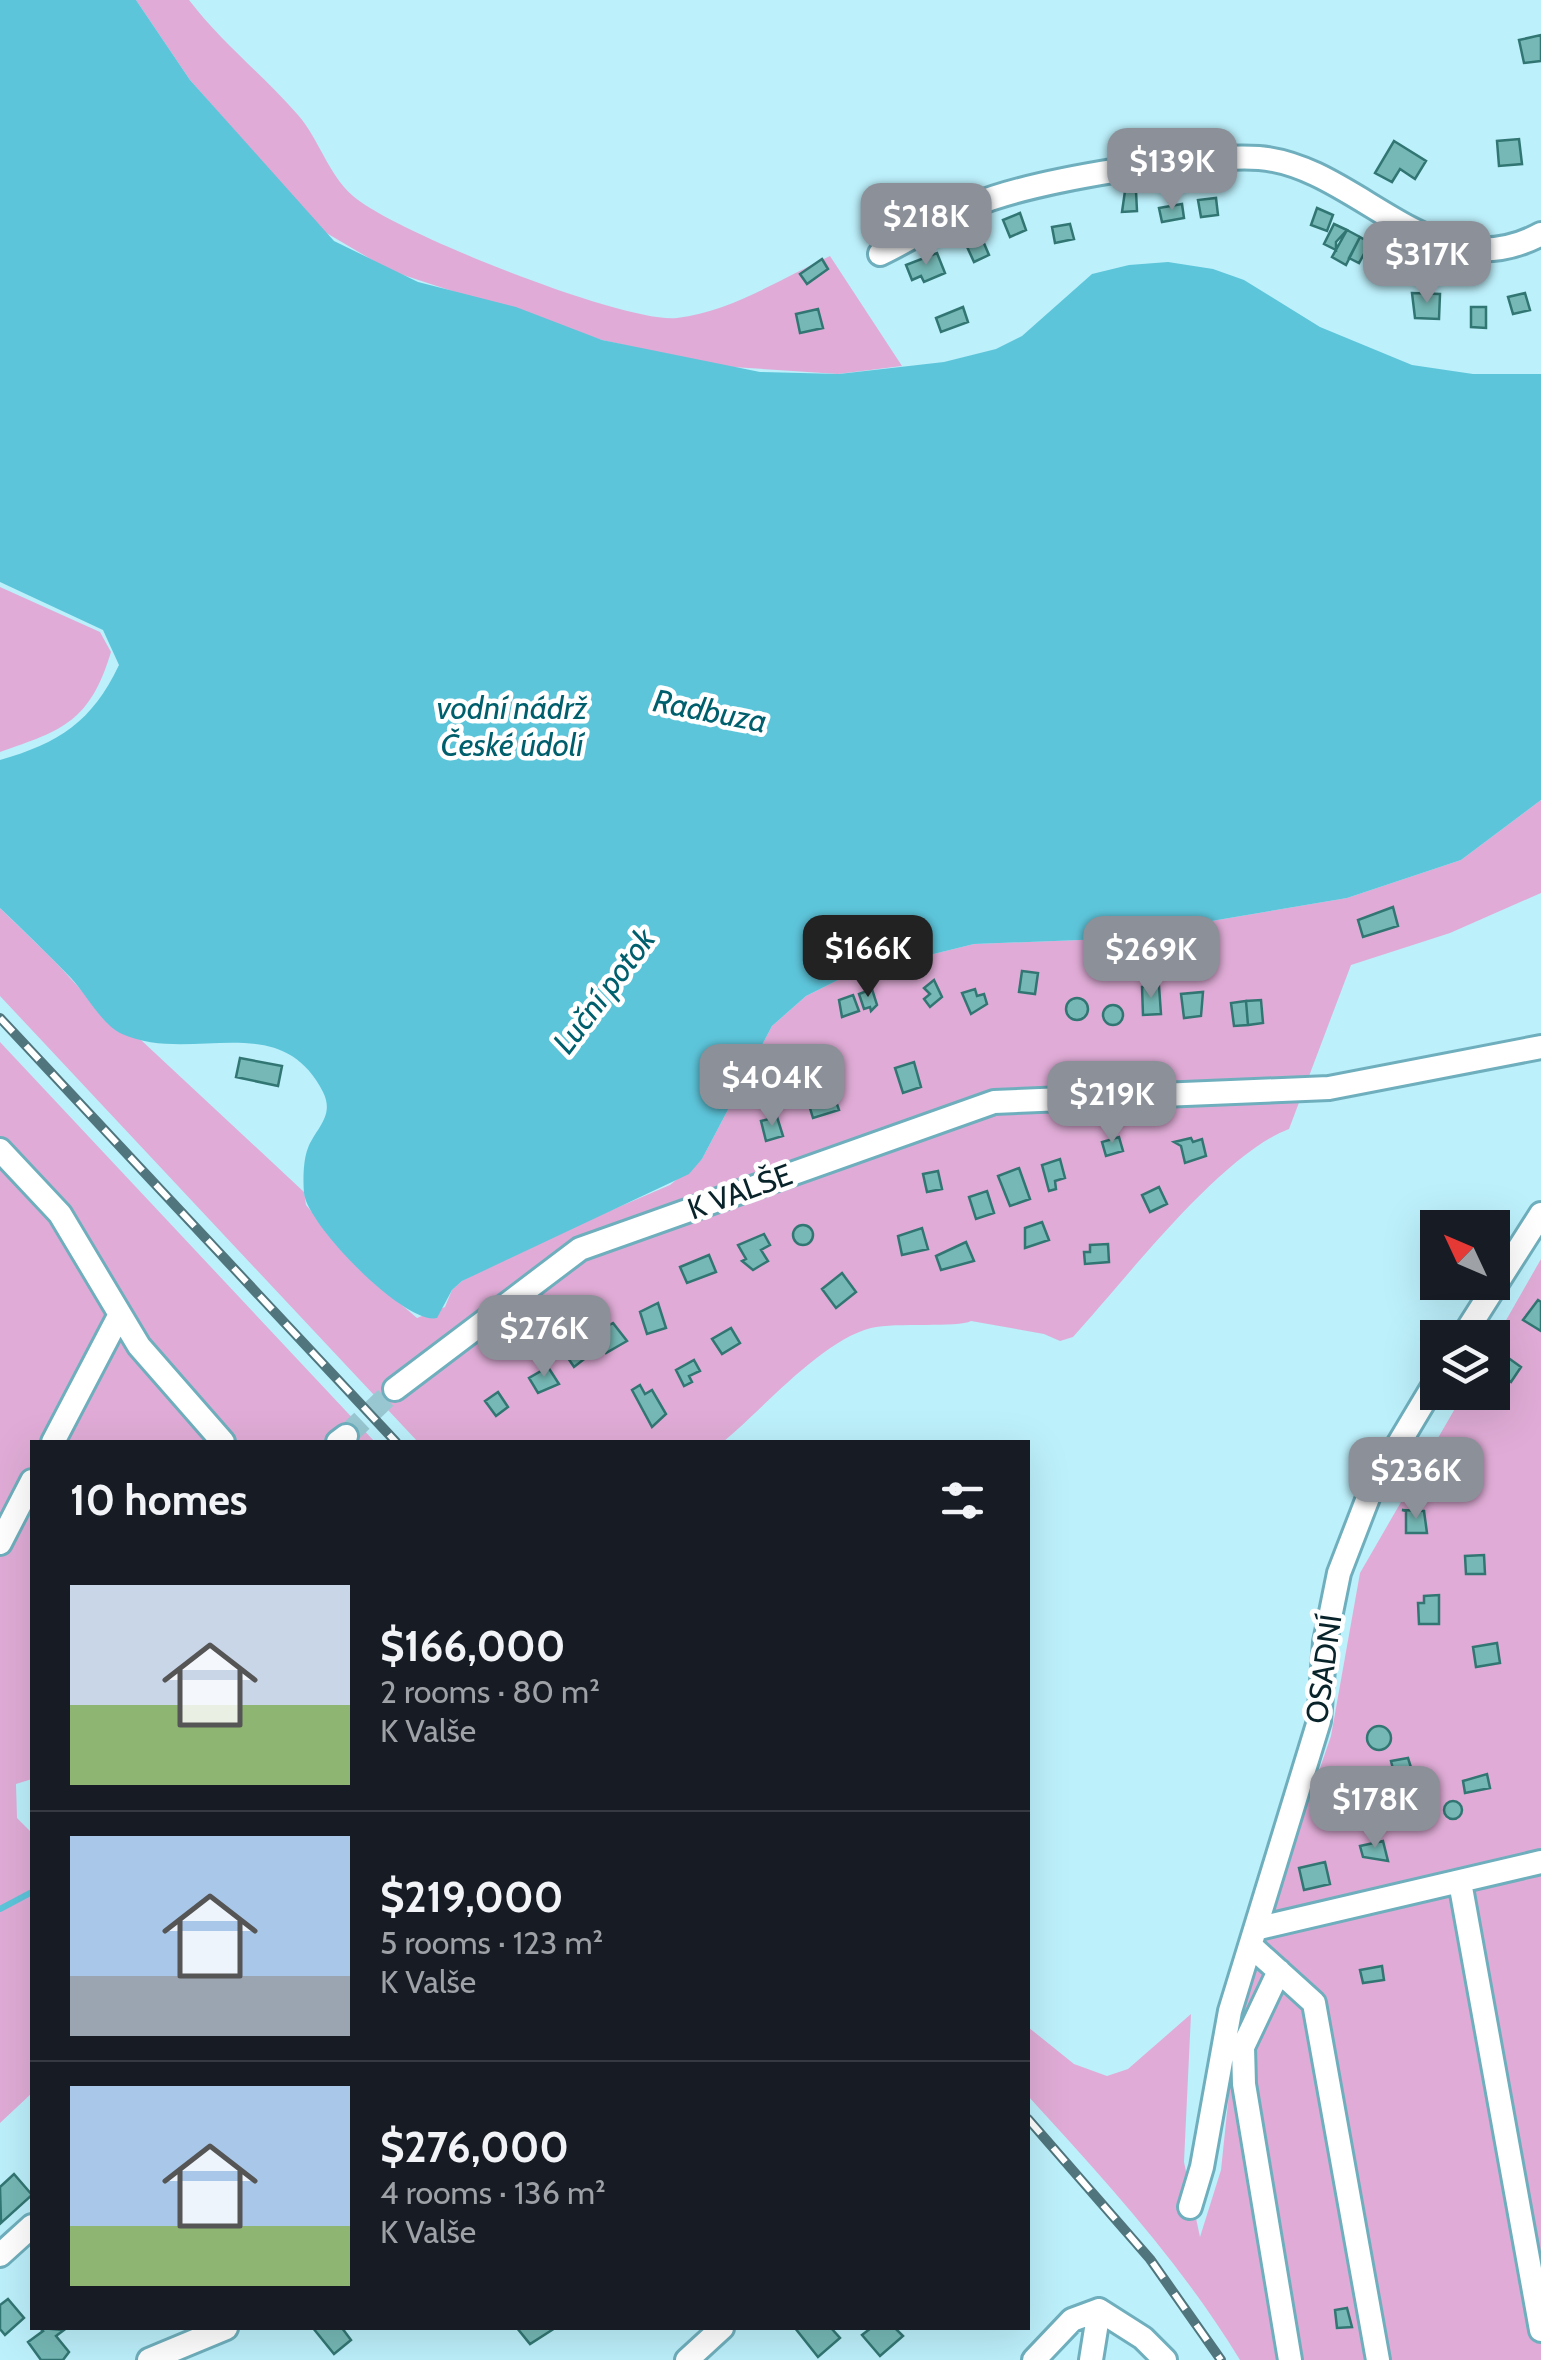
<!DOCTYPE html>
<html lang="en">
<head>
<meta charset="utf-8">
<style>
	body { margin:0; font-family:Cabin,sans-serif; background:#20242c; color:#f1f3f6; height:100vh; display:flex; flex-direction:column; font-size:38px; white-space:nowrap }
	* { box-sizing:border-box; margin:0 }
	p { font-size:32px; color:#9ea1a6 }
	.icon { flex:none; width:55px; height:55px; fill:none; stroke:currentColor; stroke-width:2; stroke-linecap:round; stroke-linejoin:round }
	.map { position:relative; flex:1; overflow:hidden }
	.sheet { position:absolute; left:30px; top:1440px; width:1000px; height:890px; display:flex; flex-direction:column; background:#171b24; border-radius:0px; box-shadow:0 10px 40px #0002 }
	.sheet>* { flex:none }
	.needle { width:65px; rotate:314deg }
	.controls { position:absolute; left:1420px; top:1210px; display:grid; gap:20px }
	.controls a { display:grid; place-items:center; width:90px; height:90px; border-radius:0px; background:#171b24; box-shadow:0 10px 40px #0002; font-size:50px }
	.price { position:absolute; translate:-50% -85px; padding:0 22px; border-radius:20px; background:#8c9099; color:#fff; font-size:32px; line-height:65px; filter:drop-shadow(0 2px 5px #0008) }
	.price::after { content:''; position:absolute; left:50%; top:60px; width:30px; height:22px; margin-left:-15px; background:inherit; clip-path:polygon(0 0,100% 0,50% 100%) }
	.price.active { background:#222; color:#fff }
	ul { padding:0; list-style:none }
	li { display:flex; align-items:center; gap:30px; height:250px; padding:0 40px }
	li+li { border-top:2px solid #363941 }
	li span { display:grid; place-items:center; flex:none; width:280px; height:200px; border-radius:0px; color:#555 }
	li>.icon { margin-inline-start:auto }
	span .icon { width:120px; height:120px; fill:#fffc; stroke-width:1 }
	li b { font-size:42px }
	h2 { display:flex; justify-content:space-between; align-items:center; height:120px; padding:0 40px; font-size:42px }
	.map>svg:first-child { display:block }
</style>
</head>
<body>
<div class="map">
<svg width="1541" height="2360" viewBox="0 0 1541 2360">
	<rect width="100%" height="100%" fill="#bcf0fb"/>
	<!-- green -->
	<path fill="#e0acd7" d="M136 0H189C221 42 263 75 298 115 319 139 328 174 353 196 394 232 626 324 677 318 732 311 780 279 830 256L902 366 838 374 717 366 602 340 391 271 323 231 190 80Z
		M0 587 100 632 111 652C90 721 64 730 0 752Z
		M1541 800V893L1450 933 1351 965 1289 1129C1220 1155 1126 1279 1073 1337L1060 1341 1044 1334 971 1321C958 1328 897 1322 871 1328 821 1341 764 1408 723 1442H418L0 996V908C24 932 50 955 72 980 95 1004 108 1030 141 1040L304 1192 306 1205 360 1269 417 1318 445 1307 452 1290 462 1281 537 1242 670 1185 702 1159 772 1026 806 996 848 975 974 944 1105 939 1347 898 1461 860Z
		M0 1042 375 1442H32V1779L16 1784 17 1818 32 1833V2093L0 2123Z
		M1541 1259V2360H1240C1181 2263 1104 2179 1028 2096V2027L1074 2064 1107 2076 1128 2069 1191 2014 1184 2162 1200 2237 1221 2170 1238 2007 1331 1736 1360 1573 1464 1393 1492 1392 1493 1343Z"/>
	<!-- water -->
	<path fill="#5dc5da" d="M0 0H136L190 80 334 241 418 282 516 307 602 340 760 372 839 374 944 362 996 349 1022 336 1092 274 1129 265 1168 262 1213 269 1244 280 1320 327 1412 365 1473 374H1541V800L1461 860 1347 898 1105 939 974 944 848 975 806 996 772 1026 702 1159 689 1174 462 1281 452 1290 437 1318C406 1326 307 1225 304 1193 303 1181 303 1160 308 1148 316 1128 335 1116 323 1092 280 1007 191 1065 122 1034 101 1024 87 995 71 978 48 954 24 931 0 908V760C59 743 92 722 119 665L103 630 0 582Z"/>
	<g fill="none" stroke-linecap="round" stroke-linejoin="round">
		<!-- stream -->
		<path stroke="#5dc5da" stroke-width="6" d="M0 1909 32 1892"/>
	</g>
	<!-- building -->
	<path fill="#75b8b5" stroke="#327673" stroke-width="2.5" d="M1541 35V61L1524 63 1519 40Z
		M1519 139 1522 164 1499 166 1497 141Z
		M1394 141 1426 161 1415 179 1400 169 1392 182 1375 173Z
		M1125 191H1136L1137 211 1122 212Z
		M1216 198 1218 215 1201 217 1198 200Z
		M1182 204 1184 218 1162 222 1159 208Z
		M1317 208 1333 215 1327 231 1311 225Z
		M1020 213 1026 230 1010 237 1003 220Z
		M1070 224 1074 239 1055 243 1052 227Z
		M1334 224 1347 230 1336 242V250L1324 244Z
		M1347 230 1360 237 1346 265 1332 257Z
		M980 234 989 255 974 262 963 238Z
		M1360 237 1370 243 1359 263 1349 258Z
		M1388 252 1403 260 1395 276 1380 269Z
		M937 253 945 273 924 282 921 276 912 280 906 265Z
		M822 259 828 269 807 284 800 274Z
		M1412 293 1440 294 1439 319 1415 318Z
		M1525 293 1530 310 1513 314 1508 297Z
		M963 307 968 322 941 332 936 318Z
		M1471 307H1486V328L1471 327Z
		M818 309 823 328 800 333 796 314Z
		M1393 907 1398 926 1363 937 1358 920Z
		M1022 971 1038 973 1035 994 1019 992Z
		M934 980 942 997 930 1007 924 999 930 994 924 988Z
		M1159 986 1161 1014 1143 1015 1142 987Z
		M872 989 877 1005 871 1011 870 1007 864 1009 859 994Z
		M975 989 977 996 984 994 987 1004 971 1014 962 993Z
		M1203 992 1201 1016 1184 1018 1181 994Z
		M853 995 859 1011 842 1017 839 1000Z
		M1066 1009a11 11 0 1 1 22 0a11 11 0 1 1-22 0Z
		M1261 1000 1263 1023 1248 1025 1246 1001Z
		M1246 1001 1248 1025 1234 1026 1231 1003Z
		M1103 1015a10 10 0 1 1 20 0a10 10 0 1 1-20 0Z
		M240 1058 282 1066 278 1086 236 1077Z
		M914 1062 921 1087 903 1093 895 1068Z
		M827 1075 839 1110 813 1118 809 1105 823 1100 816 1079Z
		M777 1117 783 1136 766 1141 761 1121Z
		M1119 1137 1123 1151 1106 1156 1102 1142Z
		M1191 1138 1193 1142 1202 1139 1206 1156 1185 1163 1181 1146 1174 1142Z
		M1060 1159 1065 1178 1055 1181 1056 1189 1049 1191 1042 1165Z
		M1019 1168 1030 1199 1010 1206 998 1176Z
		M938 1171 942 1189 927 1192 923 1174Z
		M1159 1187 1167 1204 1150 1212 1142 1195Z
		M987 1191 994 1213 976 1219 969 1197Z
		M1042 1222 1049 1240 1025 1248V1228Z
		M793 1235a10 10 0 1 1 20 0a10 10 0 1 1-20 0Z
		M922 1228 928 1249 902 1255 898 1236Z
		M764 1234 770 1245 761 1250 768 1261 753 1270 742 1261 746 1259 738 1245Z
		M966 1242 974 1261 941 1270 936 1256Z
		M1108 1244 1109 1262 1085 1264 1084 1252H1090V1245Z
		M709 1255 716 1272 687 1283 680 1267Z
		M842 1273 856 1292 836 1308 822 1289Z
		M1538 1300 1541 1302V1331L1523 1320Z
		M658 1303 666 1328 647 1334 640 1312Z
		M613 1323 627 1341 606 1353 595 1333Z
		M731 1328 740 1343 722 1354 712 1339Z
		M584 1339 592 1353 574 1367 564 1352Z
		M1507 1357 1521 1367 1511 1382 1497 1372Z
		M694 1360 700 1371 689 1376 692 1382 684 1386 676 1370Z
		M548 1367 559 1384 538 1393 529 1378Z
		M640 1385 645 1394 652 1390 666 1414 652 1427 632 1390Z
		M498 1392 508 1407 496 1416 485 1401Z
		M1434 1459 1454 1464 1447 1492 1427 1487Z
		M1402 1510 1424 1511 1427 1533H1406V1511Z
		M1484 1555 1485 1574H1466L1465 1556Z
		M1439 1595V1624H1419L1418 1603H1424V1596Z
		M1497 1643 1500 1663 1476 1667 1473 1647Z
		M1367 1738a12 12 0 1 1 24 0a12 12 0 1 1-24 0Z
		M1408 1758 1414 1777H1395L1391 1761Z
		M1487 1774 1490 1788 1465 1793 1463 1781Z
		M1349 1800 1352 1816 1329 1821 1326 1806Z
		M1444 1810a9 9 0 1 1 18 0a9 9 0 1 1-18 0Z
		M1383 1841 1388 1861 1363 1857 1360 1846Z
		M1325 1862 1330 1884 1304 1890 1299 1868Z
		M1382 1966 1384 1980 1363 1983 1360 1970Z
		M14 2174 32 2195 1 2223 0 2187Z
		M8 2299 24 2318 5 2335 0 2329V2305Z
		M1347 2308 1352 2327 1337 2328 1335 2310Z
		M40 2328 64 2330 56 2336 69 2352 63 2360H41L28 2342 43 2331Z
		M313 2328H342L351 2340 334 2354Z
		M517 2328H555L530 2344Z
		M795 2328H831L840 2338 818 2357Z
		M871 2328H895L903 2336 880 2356 862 2335Z"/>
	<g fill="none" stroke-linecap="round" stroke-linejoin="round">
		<!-- minor-tunnel -->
		<path stroke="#98c7d1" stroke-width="22" stroke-dasharray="22 11" stroke-linecap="butt" d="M346 1436 395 1389"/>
		<!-- minor casing -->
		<g stroke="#6fafbd" stroke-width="28">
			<path id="minor" d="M880 254C912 239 942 218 974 205 1033 180 1196 154 1259 158 1359 166 1433 293 1541 234
				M0 1150 60 1214 139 1346 223 1442
				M1462 1338 1541 1214
				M395 1389 580 1249 994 1102 1329 1088 1541 1047
				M53 1442 119 1316
				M338 1442 346 1436
				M0 1543 32 1481
				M1460 1882 1541 2330
				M1259 1928 1541 1862
				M1251 1946 1314 2003 1378 2360
				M1279 1971 1243 2047 1244 2084 1290 2360
				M1190 2207 1202 2167 1230 2011 1319 1721 1325 1642 1339 1573 1371 1490 1438 1378
				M0 2255 32 2226
				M1099 2310 1143 2338 1165 2360
				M149 2360 226 2328
				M687 2360 722 2328
				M1034 2360 1072 2320 1099 2310
				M1091 2360 1099 2310"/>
		</g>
		<!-- minor -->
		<use href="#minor" stroke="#fff" stroke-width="22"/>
		<!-- rail casing -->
		<g stroke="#50757d" stroke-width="10">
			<path id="rail" d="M0 1018 396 1442
				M1028 2119 1150 2259 1221 2360"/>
		</g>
		<!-- rail -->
		<use href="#rail" stroke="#fff" stroke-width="6" stroke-dasharray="19" stroke-linecap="butt"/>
	</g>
	<g text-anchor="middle" stroke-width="9" stroke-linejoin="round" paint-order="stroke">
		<!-- street labels -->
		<g font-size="30" fill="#082329" stroke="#fff">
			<text transform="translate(740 1192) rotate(-20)" y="10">K VALŠE</text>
			<text transform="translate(1324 1669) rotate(-82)" y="10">OSADNÍ</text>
		</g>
		<!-- water labels -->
		<g font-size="32" font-style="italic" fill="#005f6d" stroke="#fff">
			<text x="512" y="719">vodní nádrž<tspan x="512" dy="37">České údolí</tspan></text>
			<text transform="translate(710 711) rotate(11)" y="11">Radbuza</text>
			<text transform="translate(604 991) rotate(-53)" y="11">Luční potok</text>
		</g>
	</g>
</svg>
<div class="controls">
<a><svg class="needle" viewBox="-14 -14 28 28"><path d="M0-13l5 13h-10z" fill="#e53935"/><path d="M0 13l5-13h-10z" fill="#9ea1a6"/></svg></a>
<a><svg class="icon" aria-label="layers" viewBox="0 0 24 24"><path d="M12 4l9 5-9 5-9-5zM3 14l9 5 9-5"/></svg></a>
</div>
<b class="price" style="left:1172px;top:213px">$139K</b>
<b class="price" style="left:926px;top:268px">$218K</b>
<b class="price" style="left:1427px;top:306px">$317K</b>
<b class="price active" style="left:868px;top:1000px">$166K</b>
<b class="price" style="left:1151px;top:1001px">$269K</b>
<b class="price" style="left:772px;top:1129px">$404K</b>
<b class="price" style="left:1112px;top:1146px">$219K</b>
<b class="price" style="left:544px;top:1380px">$276K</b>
<b class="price" style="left:1416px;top:1522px">$236K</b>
<b class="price" style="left:1375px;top:1851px">$178K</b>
<section class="sheet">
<h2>10 homes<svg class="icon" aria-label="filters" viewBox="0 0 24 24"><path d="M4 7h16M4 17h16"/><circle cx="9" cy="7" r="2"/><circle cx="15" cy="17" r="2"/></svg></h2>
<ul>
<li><span style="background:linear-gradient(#c9d6e8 60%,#8fb573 0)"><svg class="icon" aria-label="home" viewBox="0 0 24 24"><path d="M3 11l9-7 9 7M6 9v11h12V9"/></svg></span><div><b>$166,000</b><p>2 rooms · 80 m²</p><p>K Valše</p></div></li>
<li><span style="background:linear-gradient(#a9c7e8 70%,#9aa5b1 0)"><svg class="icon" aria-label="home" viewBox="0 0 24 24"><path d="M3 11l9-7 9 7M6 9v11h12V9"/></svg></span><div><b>$219,000</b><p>5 rooms · 123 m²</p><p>K Valše</p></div></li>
<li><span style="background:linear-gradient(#a9c7e8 70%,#8fb573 0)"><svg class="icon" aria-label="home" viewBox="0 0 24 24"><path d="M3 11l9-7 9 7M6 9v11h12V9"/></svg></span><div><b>$276,000</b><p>4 rooms · 136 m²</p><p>K Valše</p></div></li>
</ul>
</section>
</div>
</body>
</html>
